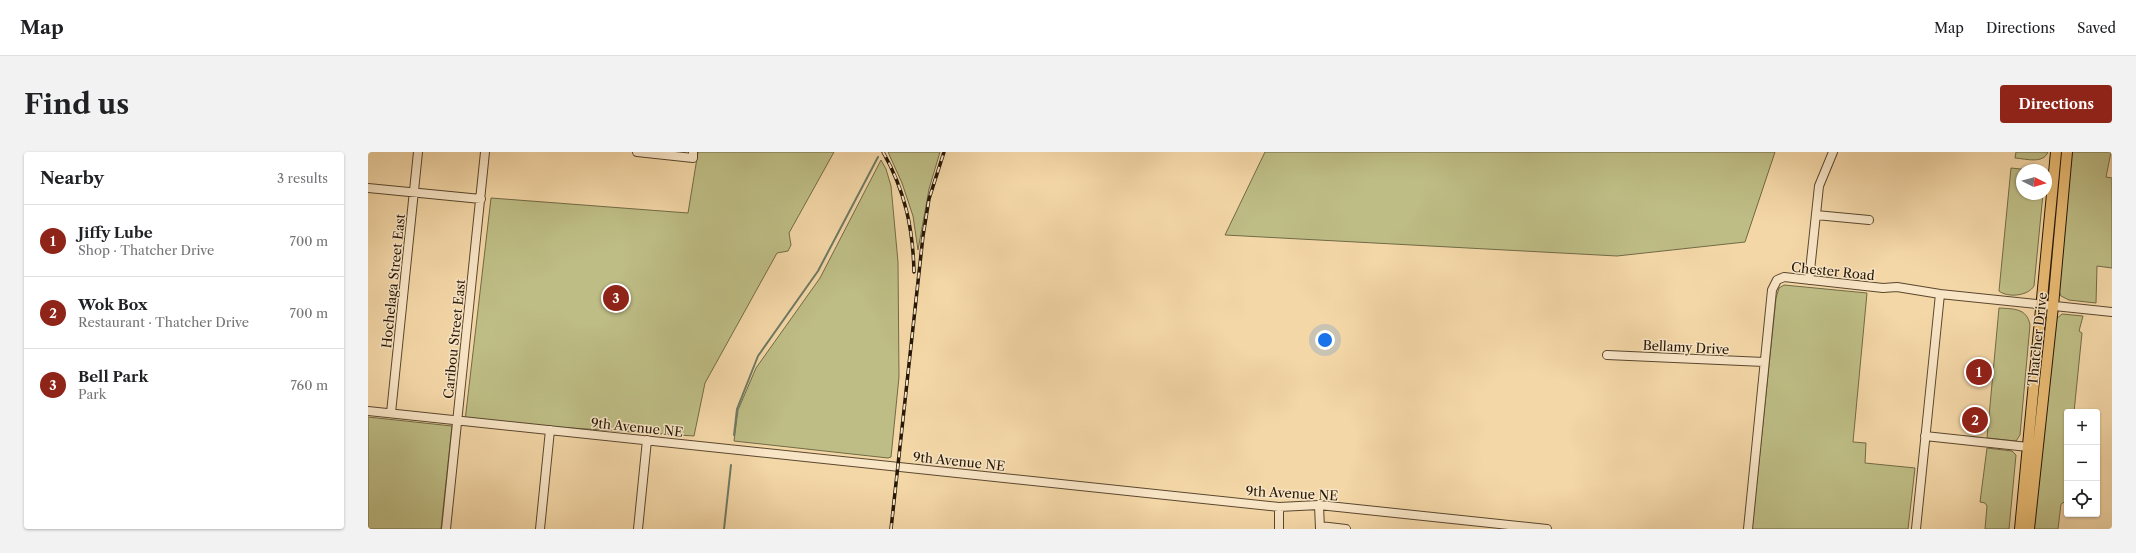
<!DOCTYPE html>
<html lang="en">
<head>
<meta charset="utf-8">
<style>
	body { margin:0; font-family:"Libre Caslon Text",serif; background:#f2f2f2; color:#202124 }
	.controls { position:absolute; right:12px; bottom:12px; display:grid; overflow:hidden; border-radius:4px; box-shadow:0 1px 3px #0004 }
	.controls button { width:36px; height:36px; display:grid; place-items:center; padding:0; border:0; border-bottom:1px solid #e0e0e0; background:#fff; color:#202124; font:20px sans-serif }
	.compass { position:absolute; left:1648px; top:12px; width:36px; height:36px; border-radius:50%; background:#fff; box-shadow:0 1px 3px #0004; rotate:96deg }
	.you { position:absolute; left:957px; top:188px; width:14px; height:14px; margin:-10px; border:3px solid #fff; border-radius:50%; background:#1a73e8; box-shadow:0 0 0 6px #1a73e833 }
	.badge { display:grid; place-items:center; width:26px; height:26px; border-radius:50%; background:#8f2418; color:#fff; font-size:13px; font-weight:700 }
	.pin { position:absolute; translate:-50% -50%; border:2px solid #fff; box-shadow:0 1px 4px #0006 }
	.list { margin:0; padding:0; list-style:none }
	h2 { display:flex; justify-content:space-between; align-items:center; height:52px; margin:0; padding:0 16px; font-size:17px }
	h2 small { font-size:13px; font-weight:400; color:#757577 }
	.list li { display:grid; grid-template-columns:26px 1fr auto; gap:12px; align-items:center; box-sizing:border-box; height:72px; padding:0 16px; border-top:1px solid #e0e0e0 }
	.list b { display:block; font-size:15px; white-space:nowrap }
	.list p { margin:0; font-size:13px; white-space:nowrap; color:#757577 }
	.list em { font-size:13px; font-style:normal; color:#757577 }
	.icon { flex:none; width:22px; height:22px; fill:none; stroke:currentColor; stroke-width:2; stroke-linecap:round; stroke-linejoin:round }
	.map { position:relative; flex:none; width:1744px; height:377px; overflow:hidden; border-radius:4px }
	header { display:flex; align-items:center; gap:24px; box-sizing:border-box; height:56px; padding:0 20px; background:#fff; border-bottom:1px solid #e0e0e0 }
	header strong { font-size:19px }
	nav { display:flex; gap:22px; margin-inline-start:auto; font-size:14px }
	.intro { display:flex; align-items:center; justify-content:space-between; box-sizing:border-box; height:96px; padding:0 24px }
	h1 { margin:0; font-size:28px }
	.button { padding:10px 18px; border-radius:4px; background:#8f2418; color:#fff; font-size:14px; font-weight:700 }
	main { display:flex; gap:24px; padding:0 24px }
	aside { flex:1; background:#fff; border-radius:4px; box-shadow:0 1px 3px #0004 }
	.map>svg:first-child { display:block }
	.green { fill:#bebd85; stroke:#726a46 }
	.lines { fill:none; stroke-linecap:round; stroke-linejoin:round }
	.stream { stroke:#6d7964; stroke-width:2 }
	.minor-casing { stroke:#5a472e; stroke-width:10 }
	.major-casing { stroke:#261706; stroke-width:12 }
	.minor { stroke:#f8e5c6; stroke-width:8 }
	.major { stroke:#eabc74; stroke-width:10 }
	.rail-casing { stroke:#261706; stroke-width:3.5 }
	.rail { stroke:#f8e5c6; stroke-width:2; stroke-dasharray:6; stroke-linecap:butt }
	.labels { text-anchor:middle; stroke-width:3; stroke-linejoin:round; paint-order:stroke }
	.street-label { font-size:13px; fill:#261706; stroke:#f8e5c6 }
</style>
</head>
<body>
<header>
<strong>Map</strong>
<nav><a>Map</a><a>Directions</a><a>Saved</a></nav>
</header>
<div class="intro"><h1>Find us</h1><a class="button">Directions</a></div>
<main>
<aside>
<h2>Nearby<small>3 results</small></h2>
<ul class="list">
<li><span class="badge">1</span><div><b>Jiffy Lube</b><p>Shop · Thatcher Drive</p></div><em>700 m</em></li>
<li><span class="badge">2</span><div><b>Wok Box</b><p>Restaurant · Thatcher Drive</p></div><em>700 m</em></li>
<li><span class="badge">3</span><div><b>Bell Park</b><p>Park</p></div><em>760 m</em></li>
</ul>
</aside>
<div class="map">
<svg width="1744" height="377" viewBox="0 0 1744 377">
	<rect width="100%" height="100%" fill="#f4d7a7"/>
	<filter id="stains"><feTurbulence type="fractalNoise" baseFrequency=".005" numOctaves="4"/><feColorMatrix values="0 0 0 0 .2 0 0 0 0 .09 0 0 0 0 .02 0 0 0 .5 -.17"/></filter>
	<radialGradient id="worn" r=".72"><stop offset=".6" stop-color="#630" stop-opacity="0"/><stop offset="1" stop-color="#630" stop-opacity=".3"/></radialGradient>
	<!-- green -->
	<path class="green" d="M 330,0 L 466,0 L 421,81 L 423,93 L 420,99 L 409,101 L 337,231 L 326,284 L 97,269 L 123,46 L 320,61 Z
		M 520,0 L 572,0 L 561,37 L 550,98 L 545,64 L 534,31 Z
		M 897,0 L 1407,0 L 1377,90 L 1249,104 L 857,83 Z
		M 1648,0 L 1680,0 C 1675,12 1659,7 1647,6 Z
		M 1704,0 L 1743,0 L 1738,25 L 1744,26 L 1744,116 L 1729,114 L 1728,151 L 1701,148 L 1693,144 L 1691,139 Z
		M 513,8 L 518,17 L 523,34 L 530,110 L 531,225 L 523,305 L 520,306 L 366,289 L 370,258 L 388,216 L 452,126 Z
		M 1643,16 L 1662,18 L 1654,18 L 1654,42 L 1675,42 L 1666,134 C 1660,144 1640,146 1631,139 Z
		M 1416,133 L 1499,141 L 1485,290 L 1498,291 L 1497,311 L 1547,316 L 1540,377 L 1384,377 L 1408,146 L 1411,136 Z
		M 1631,156 C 1646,157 1659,156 1662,173 L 1652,283 L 1648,289 L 1619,286 Z
		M 1694,162 L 1715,164 L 1711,179 L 1714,181 L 1706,260 L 1699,260 L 1698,349 L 1693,352 L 1690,377 L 1666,377 L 1688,167 Z
		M 0,265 L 84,274 L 73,377 L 0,377 Z
		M 1619,296 L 1644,299 L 1648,303 L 1641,377 L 1617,377 L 1619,354 L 1617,351 L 1612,350 Z"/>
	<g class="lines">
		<!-- stream -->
		<path class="stream" d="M 366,283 L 369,257 L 390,204 L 450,119 L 510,5
			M 356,377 L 363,313"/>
		<defs>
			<path id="minor" d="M 269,0 L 325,6 L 325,0
				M 0,36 L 113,47
				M 1448,63 L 1501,68
				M 1441,128 L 1451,34 L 1465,0
				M 1239,203 L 1396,210
				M 0,259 L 911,355 L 951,353 L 1179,377
				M 23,261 L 50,0
				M 1557,284 L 1660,295
				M 951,353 L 952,377
				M 952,374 L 978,377
				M 78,377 L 117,0
				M 172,377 L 182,278
				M 270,377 L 279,288
				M 911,377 L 911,355
				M 1380,377 L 1404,138 L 1409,128 L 1416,125 L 1515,136 L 1529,135 L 1572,142 L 1744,160
				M 1548,377 L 1572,142"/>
			<path id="major" d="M 1652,377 L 1688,0
				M 1661,377 L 1685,154 L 1699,0"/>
		</defs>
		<!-- minor casing -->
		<use href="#minor" class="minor-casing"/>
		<!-- major casing -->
		<use href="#major" class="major-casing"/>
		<!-- minor -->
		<use href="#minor" class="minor"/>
		<!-- major -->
		<use href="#major" class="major"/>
		<defs>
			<path id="rail" d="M 515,0 C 537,39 545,76 546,120
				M 523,377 L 555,84 L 561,47 L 576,0"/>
		</defs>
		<!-- rail casing -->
		<use href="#rail" class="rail-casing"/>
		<!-- rail -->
		<use href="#rail" class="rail"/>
	</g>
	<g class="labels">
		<!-- street labels -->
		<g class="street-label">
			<text transform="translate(1465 119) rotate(6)" y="5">Chester Road</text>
			<text transform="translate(25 129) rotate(-84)" y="5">Hochelaga Street East</text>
			<text transform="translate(86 187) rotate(-84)" y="5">Caribou Street East</text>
			<text transform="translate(1669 187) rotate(-84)" y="5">Thatcher Drive</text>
			<text transform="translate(1318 195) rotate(3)" y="5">Bellamy Drive</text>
			<text transform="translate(269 275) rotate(6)" y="5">9th Avenue NE</text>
			<text transform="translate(591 309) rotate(6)" y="5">9th Avenue NE</text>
			<text transform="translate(924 341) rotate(3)" y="5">9th Avenue NE</text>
		</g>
	</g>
	<rect width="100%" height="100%" filter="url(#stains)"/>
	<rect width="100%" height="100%" fill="url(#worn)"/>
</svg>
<div class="controls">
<button>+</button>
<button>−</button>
<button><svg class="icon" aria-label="locate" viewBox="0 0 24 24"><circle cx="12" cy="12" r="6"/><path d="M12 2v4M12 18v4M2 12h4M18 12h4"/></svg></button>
</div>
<svg class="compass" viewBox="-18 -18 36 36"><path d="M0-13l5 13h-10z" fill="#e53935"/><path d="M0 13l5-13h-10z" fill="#757577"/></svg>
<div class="you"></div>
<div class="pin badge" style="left:1611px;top:220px">1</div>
<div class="pin badge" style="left:1607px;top:268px">2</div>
<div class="pin badge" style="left:248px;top:146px">3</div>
</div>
</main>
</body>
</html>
